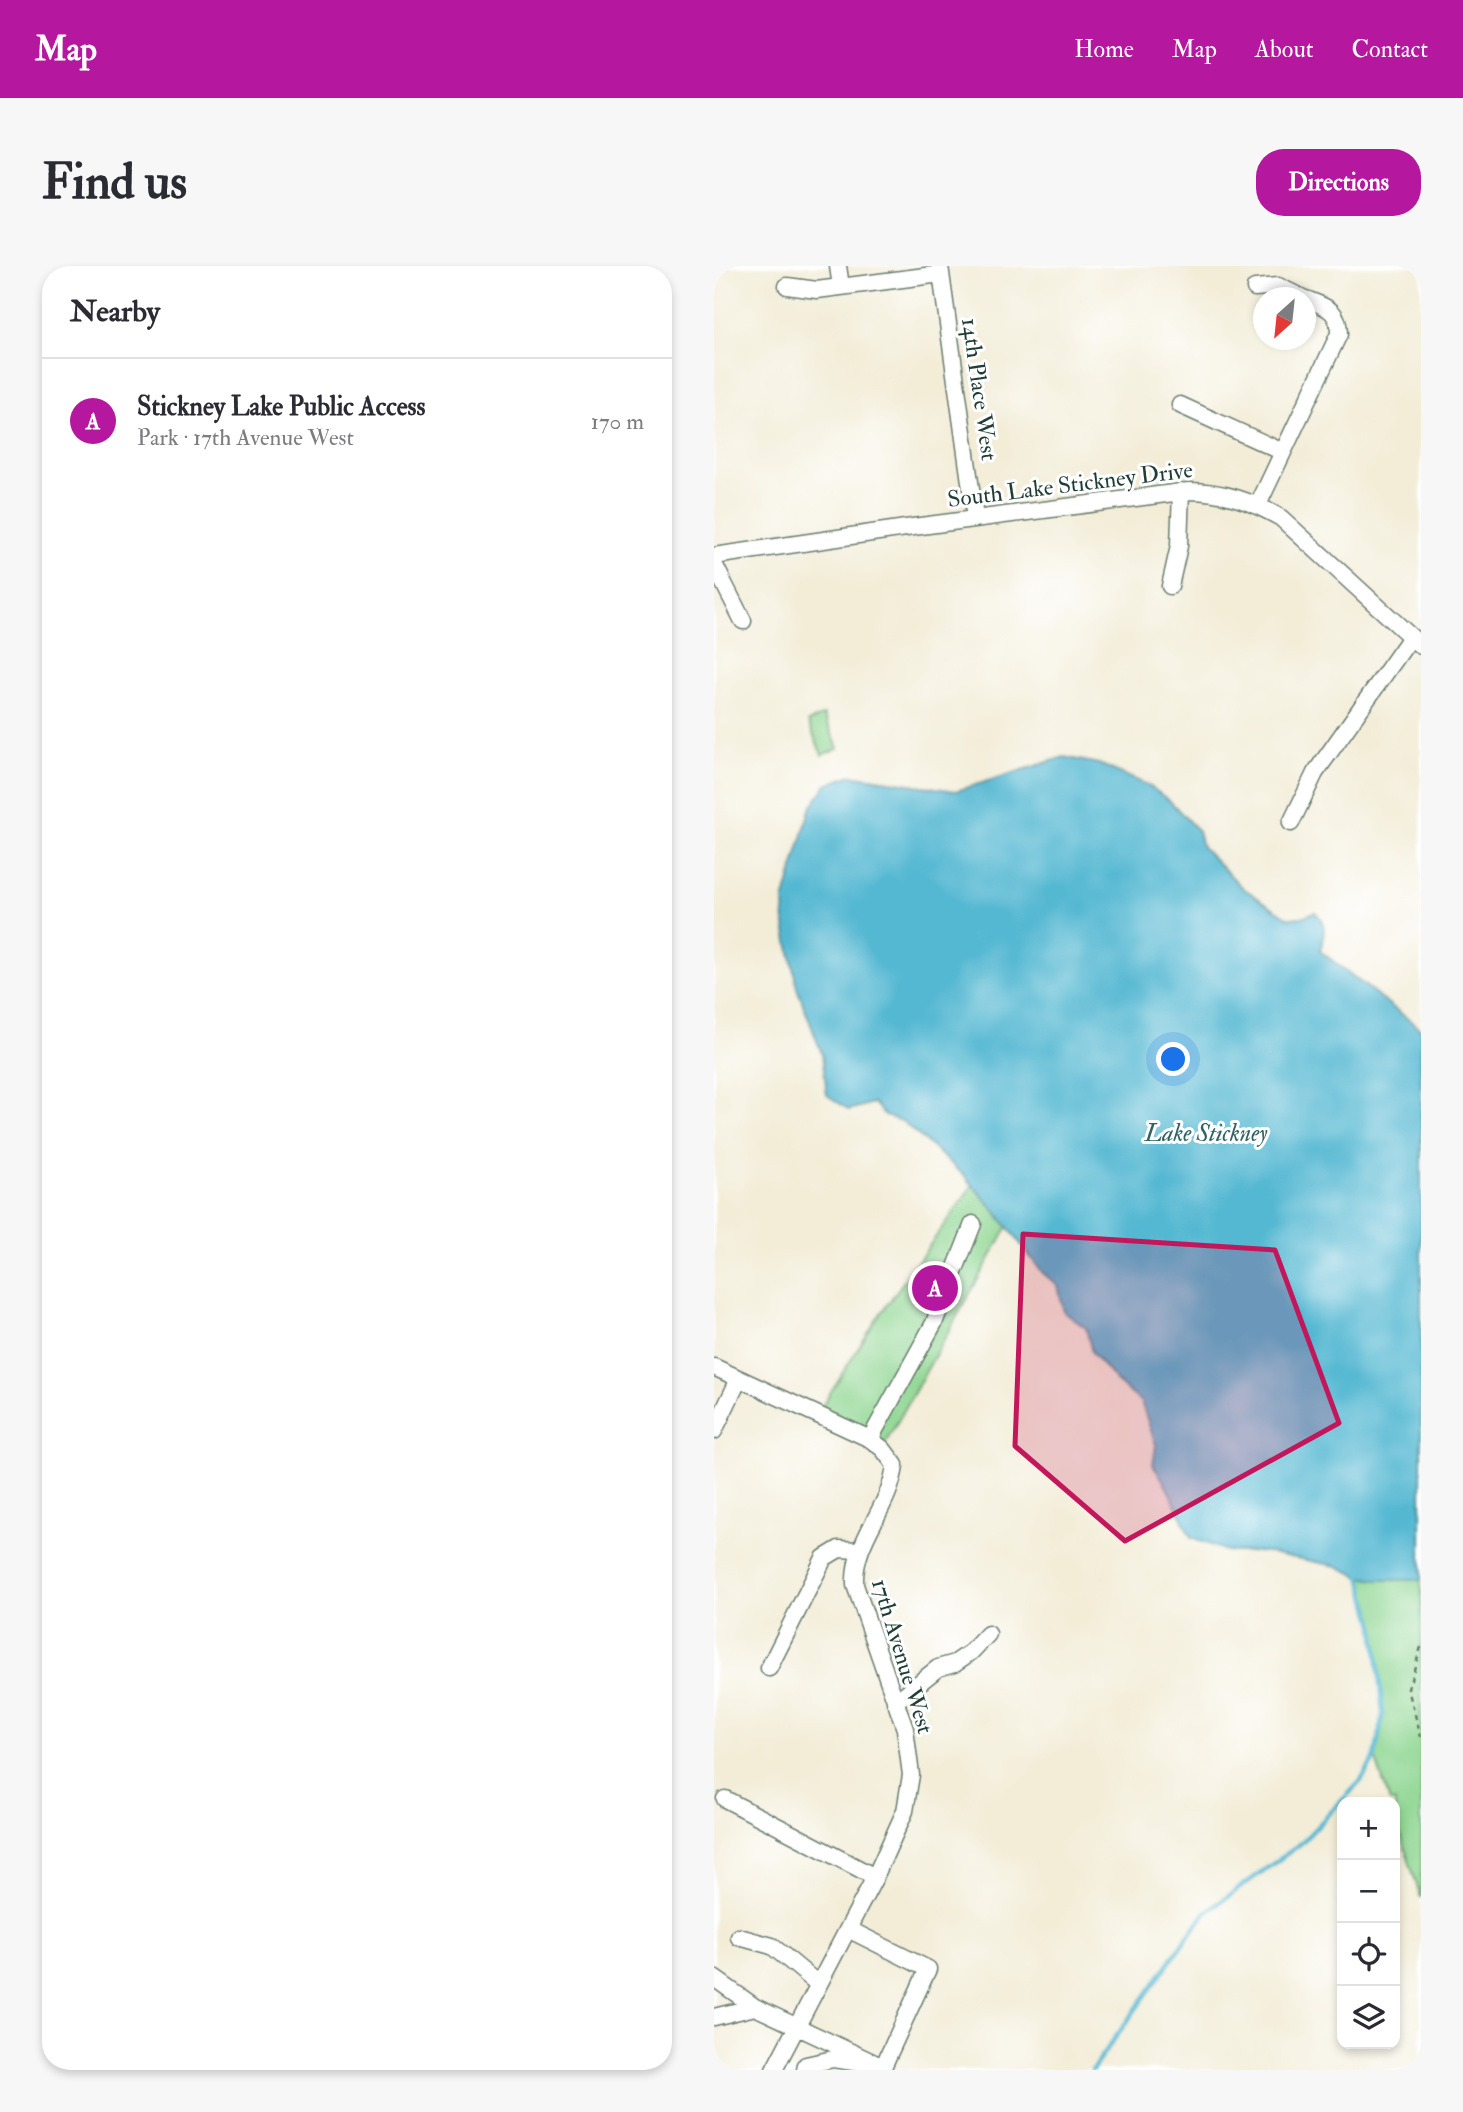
<!DOCTYPE html>
<html lang="en">
<head>
<meta charset="utf-8">
<style>
	body { margin:0; font-family:"IM FELL Double Pica",serif; background:#f7f7f7; color:#2b2b33 }
	.controls { position:absolute; right:21px; bottom:21px; display:grid; overflow:hidden; border-radius:14px; box-shadow:0 4px 10px #0003 }
	.controls button { width:63px; height:63px; display:grid; place-items:center; padding:0; border:0; border-bottom:2px solid #e1e1e2; background:#fff; color:#2b2b33; font:35px sans-serif }
	.compass { position:absolute; left:539px; top:21px; width:63px; height:63px; border-radius:50%; background:#fff; box-shadow:0 4px 10px #0003; rotate:207deg }
	.you { position:absolute; left:460px; top:794px; width:24px; height:24px; margin:-18px; border:5px solid #fff; border-radius:50%; background:#1a73e8; box-shadow:0 0 0 10px #1a73e833 }
	.badge { display:grid; place-items:center; width:46px; height:46px; border-radius:50%; background:#b5179e; color:#fff; font-size:23px; font-weight:700 }
	.pin { position:absolute; translate:-50% -50%; border:4px solid #fff; box-shadow:0 2px 7px #0006 }
	.list { margin:0; padding:0; list-style:none }
	h2 { display:flex; justify-content:space-between; align-items:center; height:91px; margin:0; padding:0 28px; font-size:30px }
	h2 small { font-size:23px; font-weight:400; color:#7c7c81 }
	.list li { display:grid; grid-template-columns:46px 1fr auto; gap:21px; align-items:center; box-sizing:border-box; height:126px; padding:0 28px; border-top:2px solid #e1e1e2 }
	.list b { display:block; font-size:26px; white-space:nowrap }
	.list p { margin:0; font-size:23px; white-space:nowrap; color:#7c7c81 }
	.list em { font-size:23px; font-style:normal; color:#7c7c81 }
	.icon { flex:none; width:38px; height:38px; fill:none; stroke:currentColor; stroke-width:2; stroke-linecap:round; stroke-linejoin:round }
	.map { position:relative; flex:none; width:707px; height:1804px; overflow:hidden; border-radius:28px }
	header { display:flex; align-items:center; gap:42px; box-sizing:border-box; height:98px; padding:0 35px; background:#b5179e; color:#fff }
	header strong { font-size:33px }
	nav { display:flex; gap:38px; margin-inline-start:auto; font-size:24px }
	.intro { display:flex; align-items:center; justify-content:space-between; box-sizing:border-box; height:168px; padding:0 42px }
	h1 { margin:0; font-size:49px }
	.button { padding:18px 32px; border-radius:28px; background:#b5179e; color:#fff; font-size:24px; font-weight:700 }
	main { display:flex; gap:42px; padding:0 42px }
	aside { flex:1; background:#fff; border-radius:28px; box-shadow:0 4px 10px #0003 }
	.map>svg:first-child { display:block }
	.green { fill:#8dd590; stroke:#568962; stroke-width:2 }
	.water { fill:#54b8d2; stroke:#3a7a83; stroke-width:2 }
	.lines { fill:none; stroke-linecap:round; stroke-linejoin:round }
	.stream { stroke:#54b8d2; stroke-width:4.5 }
	.minor-casing { stroke:#697b6d; stroke-width:19 }
	.path { stroke:#697b6d; stroke-width:2.5; stroke-dasharray:5 5; stroke-linecap:butt }
	.minor { stroke:#fff; stroke-width:16 }
	.marked { fill:#c2185b; fill-opacity:0.2; stroke:#c2185b; stroke-width:5; stroke-linejoin:round }
	.labels { text-anchor:middle; stroke-width:6; stroke-linejoin:round; paint-order:stroke }
	.street-label { font-size:23px; fill:#1f3d34; stroke:#fff }
	.water-label { font-size:24px; font-style:italic; fill:#2f6263; stroke:#fff }
</style>
</head>
<body>
<header>
<strong>Map</strong>
<nav><a>Home</a><a>Map</a><a>About</a><a>Contact</a></nav>
</header>
<div class="intro"><h1>Find us</h1><a class="button">Directions</a></div>
<main>
<aside>
<h2>Nearby<small></small></h2>
<ul class="list">
<li><span class="badge">A</span><div><b>Stickney Lake Public Access</b><p>Park · 17th Avenue West</p></div><em>170 m</em></li>
</ul>
</aside>
<div class="map">
<svg width="707" height="1804" viewBox="0 0 707 1804">
	<rect width="100%" height="100%" fill="#fff"/>
	<filter id="ink" filterUnits="userSpaceOnUse"><feTurbulence type="fractalNoise" baseFrequency=".0143" numOctaves="2"/><feDisplacementMap in="SourceGraphic" scale="14" xChannelSelector="R" yChannelSelector="G"/><feConvolveMatrix kernelMatrix="1 2 1 2 8 2 1 2 1" color-interpolation-filters="sRGB"/></filter>
	<filter id="wash" filterUnits="userSpaceOnUse"><feTurbulence type="fractalNoise" baseFrequency=".00686" numOctaves="4" result="noise"/><feDisplacementMap in="SourceGraphic" scale="28" xChannelSelector="R" yChannelSelector="G"/><feGaussianBlur stdDeviation="1.57" result="paint"/><feColorMatrix in="noise" values="0 0 0 0 0 0 0 0 0 0 0 0 0 0 0 0 0 1.4 0 .05"/><feComposite in="paint" operator="in"/></filter>
	<g filter="url(#wash)">
		<rect width="100%" height="100%" fill="#f3edd8"/>
		<!-- green -->
		<path class="green" d="M 110,449 L 124,482 L 108,489 L 94,456 Z
			M 259,919 L 294,960 L 171,1178 L 106,1143 L 164,1051 Z
			M 647,1311 L 663,1314 L 707,1314 L 707,1632 L 681,1552 L 681,1536 L 676,1536 L 661,1491 L 669,1447 L 660,1359 Z"/>
		<!-- water -->
		<path class="water" d="M 350,491 L 385,498 L 434,519 L 456,535 L 484,565 L 488,581 L 529,622 L 575,652 L 588,651 L 601,646 C 614,657 610,670 606,685 L 707,763 L 707,1314 L 662,1314 L 647,1311 L 623,1300 L 550,1286 L 515,1286 L 477,1272 C 465,1248 455,1220 439,1199 L 442,1179 L 427,1136 L 402,1115 L 378,1087 L 372,1062 L 350,1046 L 344,1020 L 328,1006 L 283,947 L 250,909 L 188,855 L 171,850 L 160,837 L 135,844 L 113,829 L 108,788 L 83,722 L 71,660 L 70,635 L 96,543 L 112,519 L 137,509 L 242,525 Z"/>
		<g class="lines">
			<!-- stream -->
			<path class="stream" d="M 378,1804 L 491,1647 L 585,1579 L 647,1515 L 661,1491 L 669,1447 L 660,1359 L 647,1311"/>
		</g>
	</g>
	<g filter="url(#ink)">
		<g class="lines">
			<defs>
				<path id="minor" d="M 124,0 L 127,21
					M 226,0 L 261,252
					M 73,20 L 103,24 L 227,8
					M 541,22 L 564,20 L 589,32
					M 466,139 L 569,186
					M 544,239 L 625,68 C 625,43 612,41 592,33
					M 0,290 L 199,261 L 475,225 C 509,225 537,235 567,252 L 707,380
					M 0,298 L 29,355
					M 456,320 L 465,280 L 467,225
					M 577,557 L 601,507 L 697,371
					M 0,1101 L 156,1173 L 169,1183 L 181,1199 C 176,1244 139,1273 141,1319 L 191,1463 L 197,1509 L 191,1545 L 161,1611 L 60,1804
					M 0,1165 L 25,1113
					M 156,1173 L 220,1057 L 259,958
					M 55,1402 L 110,1292 L 125,1283 L 145,1284
					M 181,1436 L 224,1402 L 241,1397 L 257,1386 L 274,1368
					M 11,1533 L 161,1611
					M 25,1671 L 58,1680 L 104,1718
					M 0,1712 L 41,1741 L 169,1801 L 214,1703 L 134,1663
					M 0,1751 L 41,1741
					M 91,1804 L 92,1799 L 119,1793 L 153,1798"/>
			</defs>
			<!-- minor casing -->
			<use href="#minor" class="minor-casing"/>
			<!-- path -->
			<path class="path" d="M 707,1381 L 694,1423 L 707,1471"/>
			<!-- minor -->
			<use href="#minor" class="minor"/>
		</g>
	</g>
	<!-- marked area -->
	<path class="marked" d="M 309,968 L 561,984 L 625,1157 L 411,1275 L 301,1180 Z"/>
	<g class="labels">
		<!-- street labels -->
		<g class="street-label">
			<text transform="translate(266 123) rotate(82)" y="8">14th Place West</text>
			<text transform="translate(356 218) rotate(-7)" y="8">South Lake Stickney Drive</text>
			<text transform="translate(189 1390) rotate(73)" y="8">17th Avenue West</text>
		</g>
		<!-- water labels -->
		<g class="water-label">
			<text x="492" y="875">Lake Stickney</text>
		</g>
	</g>
</svg>
<div class="controls">
<button>+</button>
<button>−</button>
<button><svg class="icon" aria-label="locate" viewBox="0 0 24 24"><circle cx="12" cy="12" r="6"/><path d="M12 2v4M12 18v4M2 12h4M18 12h4"/></svg></button>
<button><svg class="icon" aria-label="layers" viewBox="0 0 24 24"><path d="M12 4l9 5-9 5-9-5zM3 14l9 5 9-5"/></svg></button>
</div>
<svg class="compass" viewBox="-18 -18 36 36"><path d="M0-13l5 13h-10z" fill="#e53935"/><path d="M0 13l5-13h-10z" fill="#7c7c81"/></svg>
<div class="you"></div>
<div class="pin badge" style="left:221px;top:1022px">A</div>
</div>
</main>
</body>
</html>
